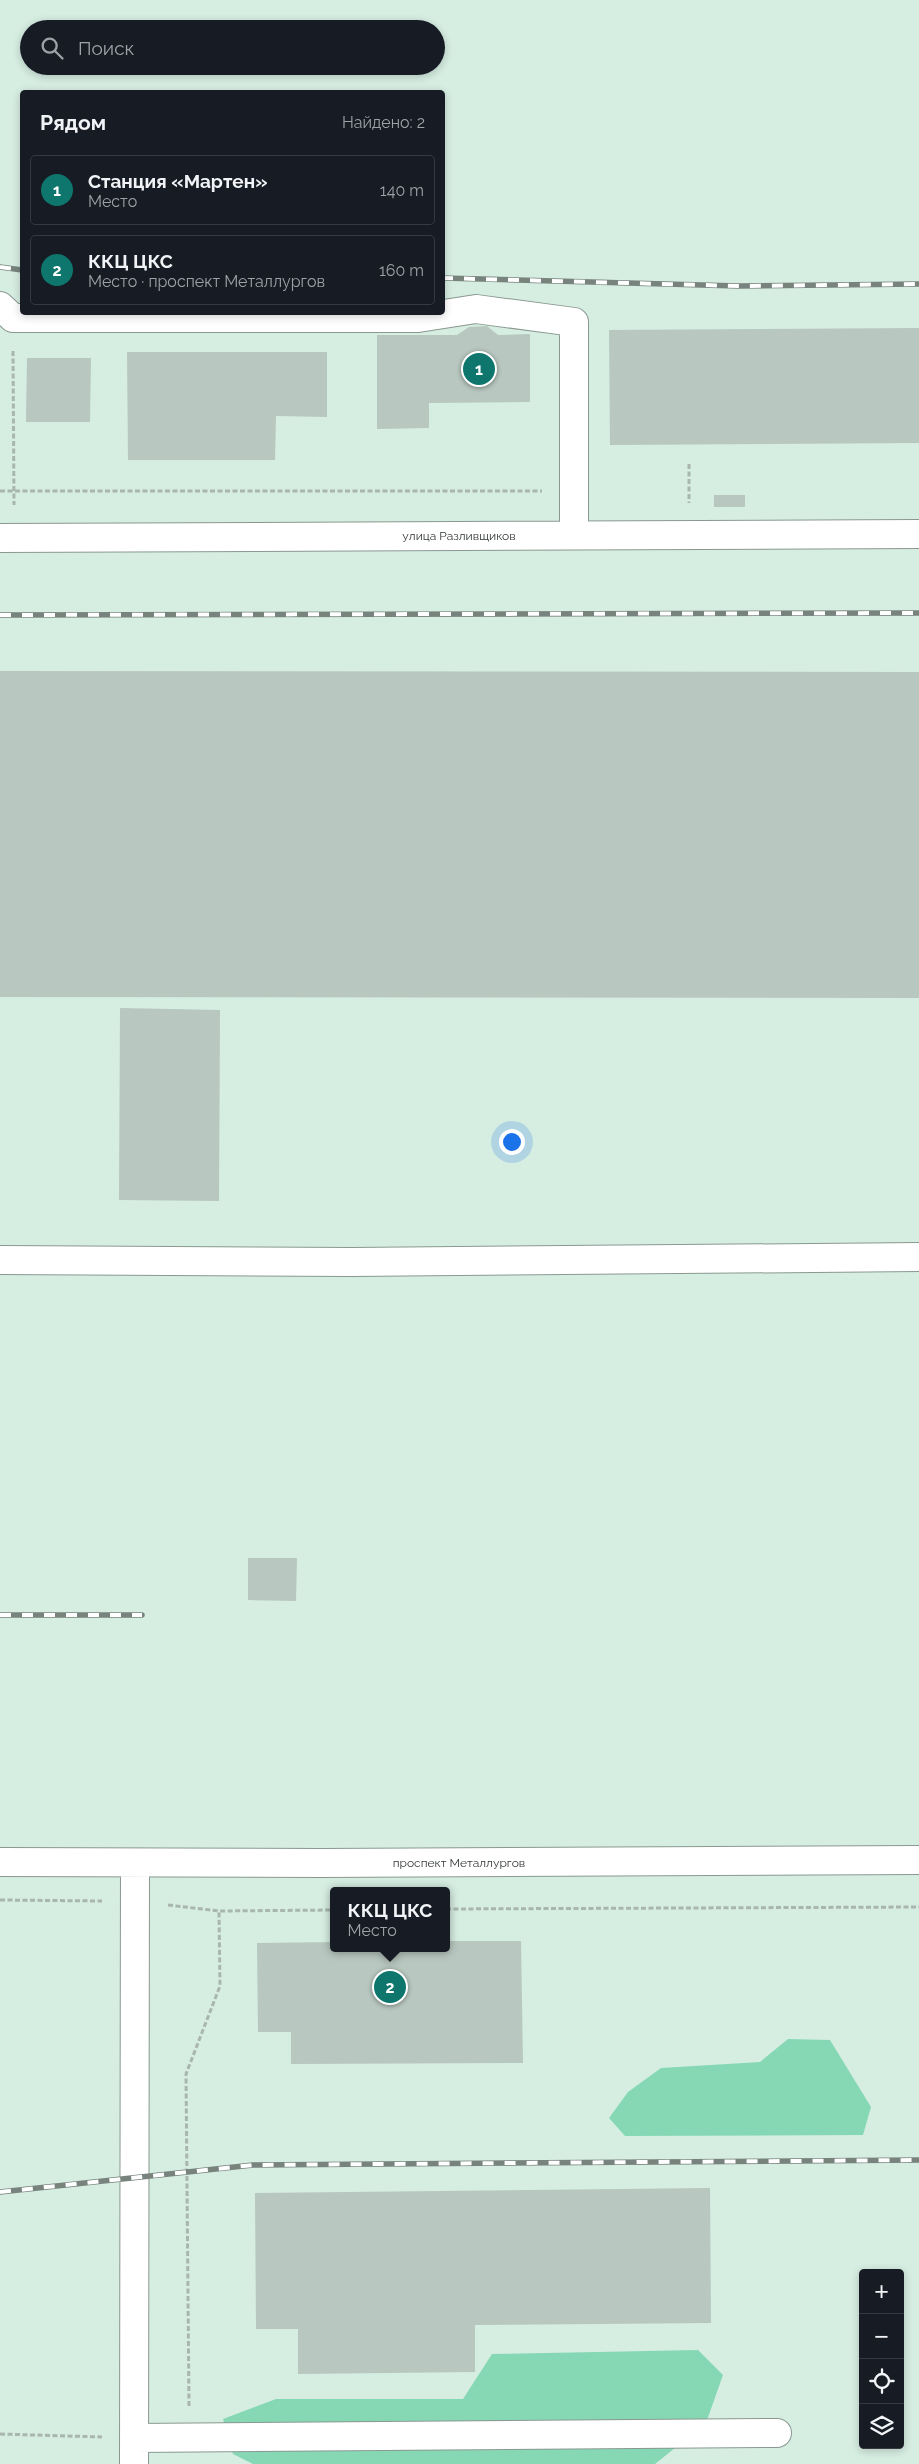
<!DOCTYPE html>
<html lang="ru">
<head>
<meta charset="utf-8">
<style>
	body { margin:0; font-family:Raleway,sans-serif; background:#242831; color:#f1f3f6 }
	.controls { position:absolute; right:15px; bottom:15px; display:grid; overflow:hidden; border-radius:5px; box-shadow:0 2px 8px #0003 }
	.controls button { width:45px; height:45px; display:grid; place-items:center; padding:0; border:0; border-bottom:1px solid #363941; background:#171b24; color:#f1f3f6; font:25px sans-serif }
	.you { position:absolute; left:511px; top:1141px; width:18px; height:18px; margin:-12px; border:4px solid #fff; border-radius:50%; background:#1a73e8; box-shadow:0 0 0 8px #1a73e833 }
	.badge { display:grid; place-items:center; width:32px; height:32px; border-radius:50%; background:#0f766e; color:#fff; font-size:16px; font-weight:700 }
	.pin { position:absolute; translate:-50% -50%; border:2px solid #fff; box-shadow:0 1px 5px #0006 }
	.popup { position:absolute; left:330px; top:1887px; width:120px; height:65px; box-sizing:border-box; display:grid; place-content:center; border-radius:5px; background:#171b24; filter:drop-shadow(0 1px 4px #0005); font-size:16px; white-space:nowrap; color:#9ea1a6 }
	.popup b { font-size:19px; color:#f1f3f6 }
	.popup::after { content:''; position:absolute; left:50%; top:100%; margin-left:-10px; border:10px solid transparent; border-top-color:#171b24 }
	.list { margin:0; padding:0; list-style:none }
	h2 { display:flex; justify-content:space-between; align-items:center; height:65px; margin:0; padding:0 20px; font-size:21px }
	h2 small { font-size:16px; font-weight:400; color:#9ea1a6 }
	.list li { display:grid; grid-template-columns:32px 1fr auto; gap:15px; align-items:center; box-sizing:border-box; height:70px; margin:0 10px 10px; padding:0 10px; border:1px solid #363941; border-radius:5px }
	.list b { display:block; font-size:19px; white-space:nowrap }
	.list p { margin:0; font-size:16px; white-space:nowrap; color:#9ea1a6 }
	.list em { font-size:16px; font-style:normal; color:#9ea1a6 }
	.icon { flex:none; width:28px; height:28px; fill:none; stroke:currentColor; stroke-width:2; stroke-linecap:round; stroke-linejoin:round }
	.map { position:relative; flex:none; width:919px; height:2464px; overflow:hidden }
	.search { position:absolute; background:#171b24; box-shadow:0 2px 8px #0003; left:20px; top:20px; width:425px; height:55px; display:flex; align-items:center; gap:12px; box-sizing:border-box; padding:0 18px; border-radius:28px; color:#9ea1a6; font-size:19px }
	.panel { position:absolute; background:#171b24; box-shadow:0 2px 8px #0003; left:20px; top:90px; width:425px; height:225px; border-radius:5px }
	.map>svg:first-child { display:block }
	.built { fill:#d6ede2; fill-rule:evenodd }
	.green { fill:#86d8b5 }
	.building { fill:#b8c7c0 }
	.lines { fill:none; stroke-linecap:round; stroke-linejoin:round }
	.minor-casing { stroke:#8a9891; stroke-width:30 }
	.path { stroke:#a9b6b0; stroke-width:3; stroke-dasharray:5 2.5; stroke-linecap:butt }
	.minor { stroke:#fff; stroke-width:28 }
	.rail-casing { stroke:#78837e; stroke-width:5.5 }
	.rail { stroke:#fff; stroke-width:4; stroke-dasharray:11; stroke-linecap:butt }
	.labels { text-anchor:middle; stroke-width:4; stroke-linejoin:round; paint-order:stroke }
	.street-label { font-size:12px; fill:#323936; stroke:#fff }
</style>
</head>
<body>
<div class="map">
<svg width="919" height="2464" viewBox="0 0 919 2464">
	<rect width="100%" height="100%" fill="#eafaf2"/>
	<!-- built -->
	<path class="built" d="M 0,0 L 919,0 L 919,2464 L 0,2464 ZM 29,29 L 436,29 L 436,66 L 29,66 ZM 22,92 L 442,92 L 442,312 L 22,312 ZM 334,1891 L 446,1891 L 446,1948 L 334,1948 ZM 863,2273 L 900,2273 L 900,2445 L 863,2445 Z"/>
	<!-- green -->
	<path class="green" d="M 788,2039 L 830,2040 L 871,2107 L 863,2135 L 625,2136 L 609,2118 L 628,2092 L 661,2068 L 760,2062 Z
		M 698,2350 L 723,2375 L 706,2423 L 655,2464 L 253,2464 L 233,2454 L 223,2419 L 276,2399 L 463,2399 L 492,2354 Z"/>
	<!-- building -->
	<path class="building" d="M 487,326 L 498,335 L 530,334 L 530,402 L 429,403 L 429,428 L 377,429 L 377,335 L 457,335 L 469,327 Z
		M 919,328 L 919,443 L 610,445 L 609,330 Z
		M 127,352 L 327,352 L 327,417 L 276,416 L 275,460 L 128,460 Z
		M 27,358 L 91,358 L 90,422 L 26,422 Z
		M 714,495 L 745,495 L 745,507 L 714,507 Z
		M 0,671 L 919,672 L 919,998 L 0,997 Z
		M 120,1008 L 220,1010 L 219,1201 L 119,1200 Z
		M 248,1558 L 297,1558 L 296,1601 L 248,1600 Z
		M 446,1941 L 521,1941 L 523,2063 L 291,2064 L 291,2032 L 258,2032 L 257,1943 L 334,1942 L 334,1948 L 446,1948 Z
		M 710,2188 L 711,2323 L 475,2325 L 475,2372 L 298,2374 L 298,2329 L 256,2329 L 255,2193 Z"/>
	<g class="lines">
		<defs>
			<path id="minor" d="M 0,306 L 13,318 L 418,318 L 476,309 L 574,322 L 574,535
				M 0,538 L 919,534
				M 0,1260 L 352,1262 L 919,1257
				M 0,1862 L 322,1863 L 919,1860
				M 134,2438 L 777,2433
				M 134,2464 L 135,1863"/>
		</defs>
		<!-- minor casing -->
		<use href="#minor" class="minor-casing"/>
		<!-- path -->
		<path class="path" d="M 13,351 L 14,505
			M 689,464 L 689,503
			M 0,491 L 542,491
			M 0,1900 L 102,1901
			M 168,1905 L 219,1911 L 334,1910
			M 446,1909 L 919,1907
			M 189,2406 L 186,2074 L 220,1986 L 219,1911
			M 0,2434 L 102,2437"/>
		<!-- minor -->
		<use href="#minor" class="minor"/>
		<defs>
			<path id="rail" d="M 0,267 L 22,270
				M 442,278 L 739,286 L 919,284
				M 0,615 L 919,613
				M 0,1615 L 142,1615
				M 0,2192 L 253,2165 L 919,2160"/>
		</defs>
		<!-- rail casing -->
		<use href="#rail" class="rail-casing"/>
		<!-- rail -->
		<use href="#rail" class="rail"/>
	</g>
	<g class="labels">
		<!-- street labels -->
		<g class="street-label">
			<text x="459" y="540">улица Разливщиков</text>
			<text x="459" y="1867">проспект Металлургов</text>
		</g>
	</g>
</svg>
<div class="controls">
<button>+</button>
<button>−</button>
<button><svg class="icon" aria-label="locate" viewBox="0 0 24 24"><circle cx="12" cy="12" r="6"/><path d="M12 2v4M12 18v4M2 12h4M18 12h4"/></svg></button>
<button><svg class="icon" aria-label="layers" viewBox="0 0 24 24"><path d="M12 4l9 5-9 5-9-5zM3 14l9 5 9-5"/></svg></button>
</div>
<div class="you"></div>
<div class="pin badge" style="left:479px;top:369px">1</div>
<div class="pin badge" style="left:390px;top:1987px">2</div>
<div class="popup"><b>ККЦ ЦКС</b>Место</div>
<div class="search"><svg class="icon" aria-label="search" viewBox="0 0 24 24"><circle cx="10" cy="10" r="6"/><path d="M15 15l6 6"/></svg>Поиск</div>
<section class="panel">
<h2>Рядом<small>Найдено: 2</small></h2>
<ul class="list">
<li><span class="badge">1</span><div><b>Станция «Мартен»</b><p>Место</p></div><em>140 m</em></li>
<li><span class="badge">2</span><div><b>ККЦ ЦКС</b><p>Место · проспект Металлургов</p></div><em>160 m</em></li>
</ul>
</section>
</div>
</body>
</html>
